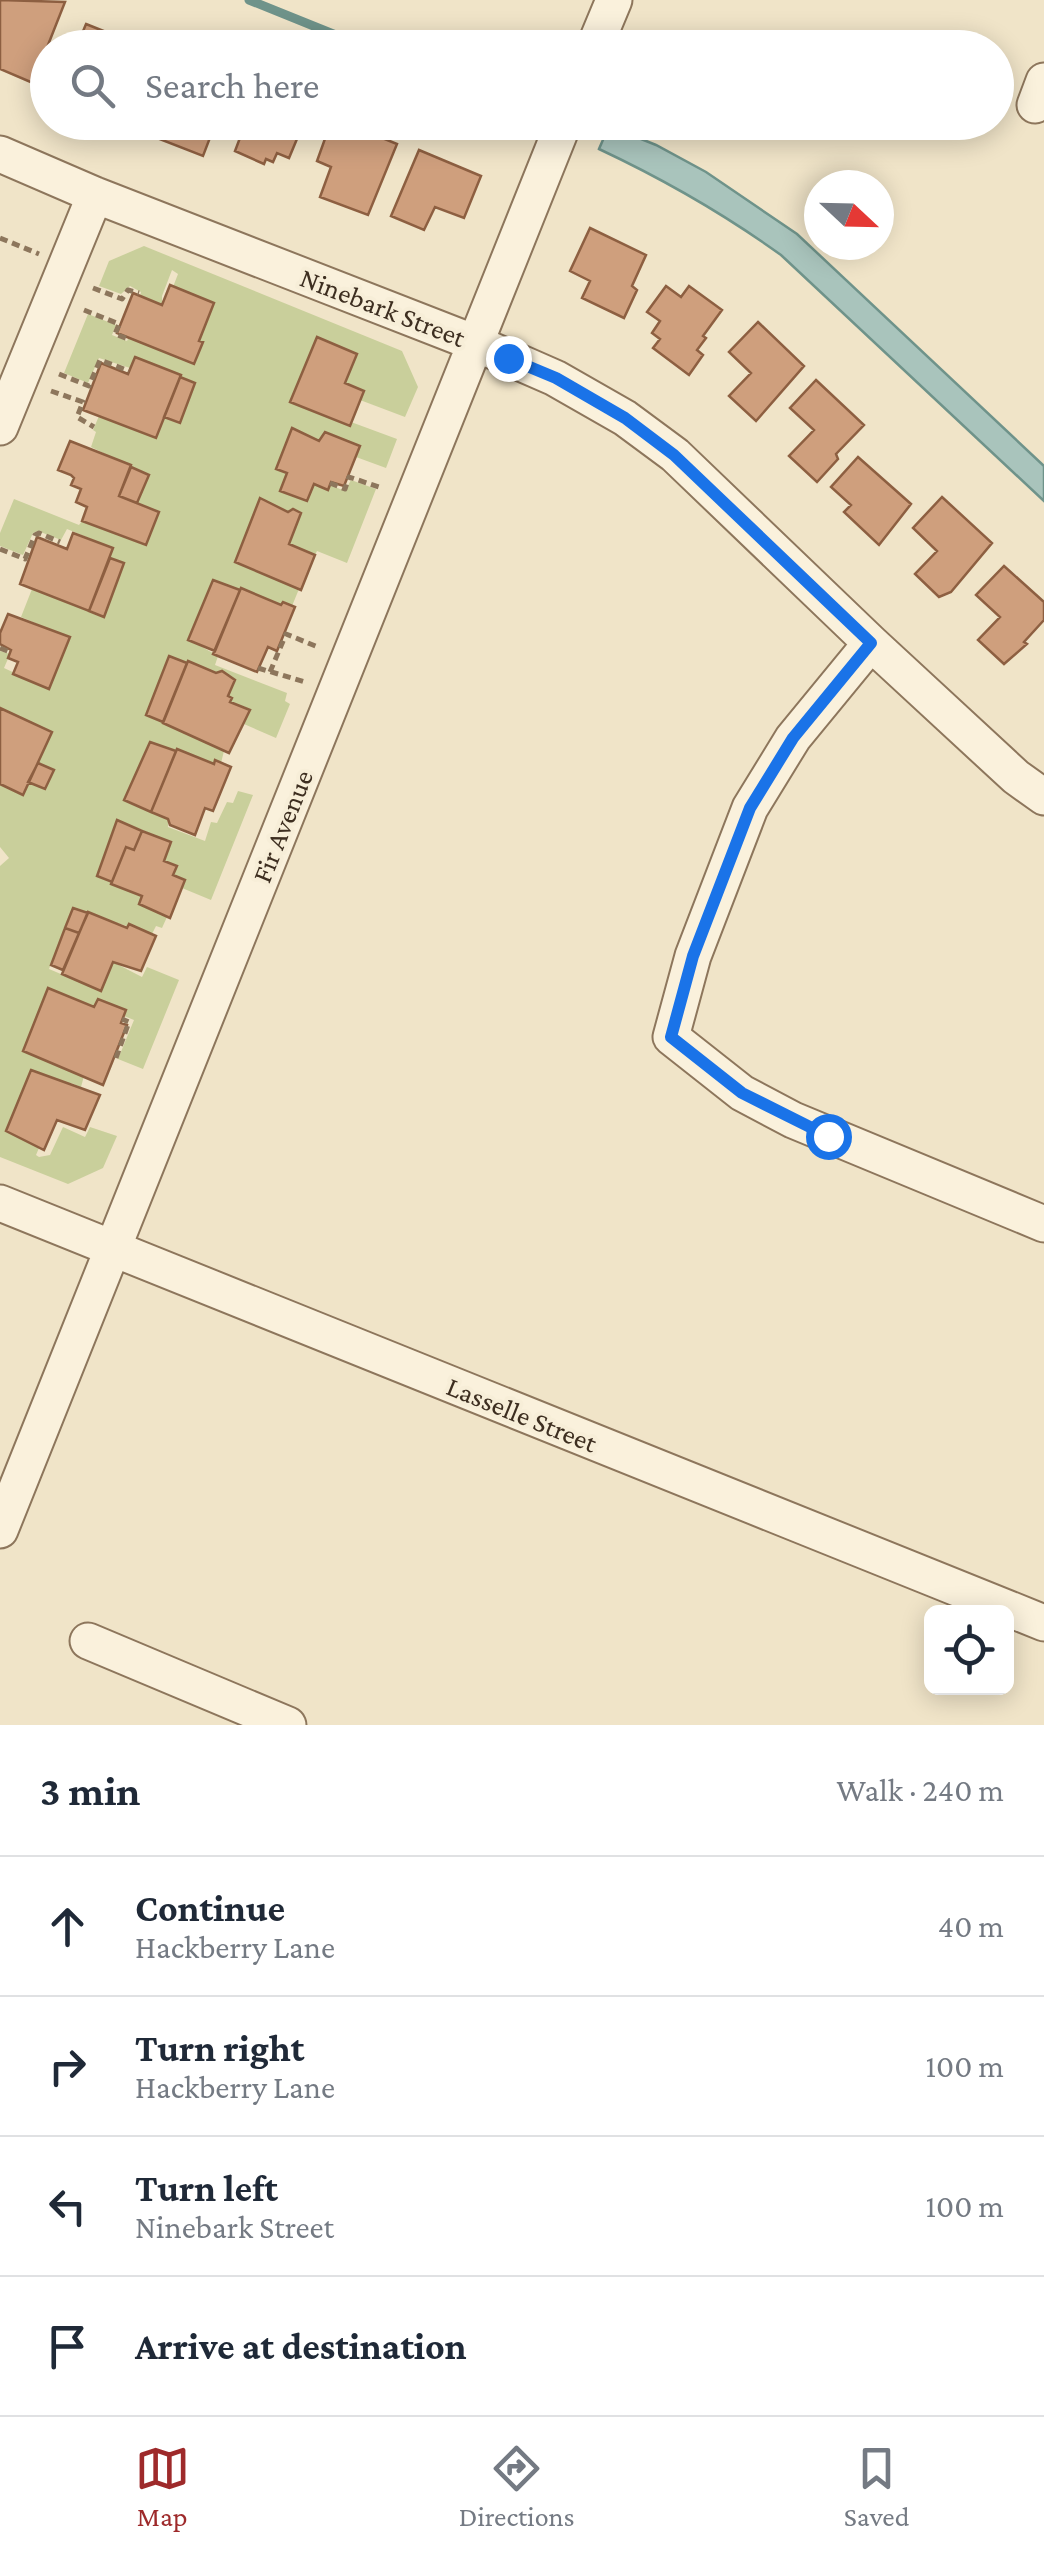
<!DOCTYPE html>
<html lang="en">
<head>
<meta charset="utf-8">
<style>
	body { margin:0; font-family:"Crimson Pro",serif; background:#f2f2f3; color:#1f2937 }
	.controls { position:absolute; right:30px; bottom:30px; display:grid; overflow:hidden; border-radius:15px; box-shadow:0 5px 25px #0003 }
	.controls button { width:90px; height:90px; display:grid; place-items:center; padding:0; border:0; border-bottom:2px solid #e0e1e3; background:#fff; color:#1f2937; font:50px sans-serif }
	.compass { position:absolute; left:804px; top:170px; width:90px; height:90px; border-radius:50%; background:#fff; box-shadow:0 5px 25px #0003; rotate:112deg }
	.stop { position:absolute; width:30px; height:30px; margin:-22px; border:8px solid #1a73e8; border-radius:50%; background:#fff }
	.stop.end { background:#1a73e8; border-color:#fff; box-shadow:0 2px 10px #0008 }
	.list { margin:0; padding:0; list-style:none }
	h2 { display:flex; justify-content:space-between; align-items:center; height:130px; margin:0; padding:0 40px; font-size:42px }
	h2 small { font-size:32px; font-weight:400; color:#747a83 }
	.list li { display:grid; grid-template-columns:65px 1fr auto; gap:30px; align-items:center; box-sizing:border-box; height:140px; padding:0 40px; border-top:2px solid #e0e1e3 }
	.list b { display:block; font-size:38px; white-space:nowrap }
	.list p { margin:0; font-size:32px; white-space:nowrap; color:#747a83 }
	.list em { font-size:32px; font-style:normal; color:#747a83 }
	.icon { flex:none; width:55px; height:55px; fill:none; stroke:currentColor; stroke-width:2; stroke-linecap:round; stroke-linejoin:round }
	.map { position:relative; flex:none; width:1044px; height:1725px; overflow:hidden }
	.search { position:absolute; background:#fff; box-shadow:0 5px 25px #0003; left:30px; right:30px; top:30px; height:110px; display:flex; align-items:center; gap:25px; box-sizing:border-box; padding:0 35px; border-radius:55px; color:#747a83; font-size:38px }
	.sheet { height:690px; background:#fff }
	nav { display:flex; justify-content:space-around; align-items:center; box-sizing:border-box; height:140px; border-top:2px solid #e0e1e3; background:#fff; font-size:28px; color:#747a83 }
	nav a { display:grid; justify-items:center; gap:5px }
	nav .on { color:#9e2a2b }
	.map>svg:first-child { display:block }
	.green { fill:#c9cf9b }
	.water { fill:#a9c4bc; stroke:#6f938a; stroke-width:2.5 }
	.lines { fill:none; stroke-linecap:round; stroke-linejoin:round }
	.stream { stroke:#6f938a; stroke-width:9 }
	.building { fill:#cf9f7d; stroke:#8d5f41; stroke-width:2.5 }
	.minor-casing { stroke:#8d765c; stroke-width:39 }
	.path { stroke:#8d765c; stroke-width:5; stroke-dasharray:8 5; stroke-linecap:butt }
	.minor { stroke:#faf1dc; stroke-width:35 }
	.route { stroke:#1a73e8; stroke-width:12 }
	.labels { text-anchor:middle; stroke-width:8; stroke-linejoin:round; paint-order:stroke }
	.street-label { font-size:28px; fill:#3d2e20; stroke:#f7eed8 }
</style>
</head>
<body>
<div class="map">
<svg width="1044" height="1725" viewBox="0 0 1044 1725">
	<rect width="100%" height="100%" fill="#f0e4c8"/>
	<!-- green -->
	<path class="green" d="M 144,246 L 402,351 L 418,387 L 405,417 L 360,400 L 345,383 L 357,354 L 316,338 L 291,403 L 349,426 L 351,422 L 397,439 L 386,468 L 356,457 L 360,446 L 319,441 L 291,429 L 276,468 L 287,473 L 280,491 L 307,501 L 314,484 L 327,489 L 330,485 L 345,491 L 351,480 L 376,489 L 347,563 L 317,551 L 315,555 L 289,544 L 301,513 L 293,509 L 288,512 L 260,498 L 235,562 L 299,589 L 292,606 L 283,602 L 281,605 L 213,580 L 188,639 L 218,656 L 215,665 L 287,693 L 285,701 L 290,704 L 276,738 L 244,724 L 249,710 L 230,702 L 228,696 L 234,681 L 222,671 L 216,673 L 169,656 L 163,723 L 224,751 L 221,763 L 216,760 L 214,764 L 150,742 L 124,800 L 168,819 L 168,827 L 205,841 L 211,822 L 217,823 L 227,802 L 233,803 L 238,791 L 253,795 L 211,900 L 182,888 L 185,880 L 173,875 L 177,866 L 164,861 L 171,842 L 118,820 L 97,876 L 142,896 L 140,904 L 167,917 L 162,928 L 156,926 L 152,934 L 73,909 L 49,969 L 101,991 L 113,962 L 142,977 L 147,967 L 179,980 L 143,1069 L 118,1059 L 134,1020 L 124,1016 L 126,1010 L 99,999 L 94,1007 L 47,989 L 23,1051 L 84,1076 L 81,1087 L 71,1083 L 70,1086 L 31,1071 L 6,1130 L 39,1148 L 36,1155 L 39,1157 L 50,1155 L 63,1127 L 85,1137 L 90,1127 L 117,1136 L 103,1168 L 68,1184 L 0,1157 L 0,866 L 9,858 L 0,847 L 0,784 L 22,794 L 28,782 L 45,789 L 54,770 L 38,763 L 51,732 L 0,708 L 0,651 L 10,654 L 4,668 L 49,689 L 70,638 L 21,617 L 32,589 L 103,616 L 123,563 L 110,558 L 113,548 L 67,529 L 61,540 L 38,531 L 33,533 L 23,555 L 0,546 L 0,533 L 14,499 L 79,525 L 82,521 L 146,545 L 159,513 L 137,503 L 148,475 L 91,447 L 96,432 L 93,430 L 99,416 L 156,438 L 164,417 L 194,383 L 135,358 L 130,368 L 99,358 L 88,383 L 64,373 L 88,314 L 116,325 L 112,335 L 127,341 L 129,337 L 202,342 L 199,341 L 214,303 L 173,287 L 178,274 L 172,270 L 162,296 L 162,305 L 140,296 L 141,292 L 130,286 L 121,294 L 99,286 L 109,261 Z"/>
	<!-- water -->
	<path class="water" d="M 609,126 L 656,145 L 706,172 L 797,234 L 1044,466 L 1044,501 L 781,255 C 724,214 663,179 599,149 Z"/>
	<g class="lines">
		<!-- stream -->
		<path class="stream" d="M 249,0 L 368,48"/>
	</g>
	<!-- building -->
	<path class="building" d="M 0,0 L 65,2 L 33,83 L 0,69 Z
		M 86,24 L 146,48 L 76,48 Z
		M 162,122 L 216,122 L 203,156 L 157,138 Z
		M 246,122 L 304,122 L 289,158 L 277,153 L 273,162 L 266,159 L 264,164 L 235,151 Z
		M 331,122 L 343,122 L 397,144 L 368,215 L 320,197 L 331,167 L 317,161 Z
		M 419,150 L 481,176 L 464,218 L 435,207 L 424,230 L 391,216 Z
		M 590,228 L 646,255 L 632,286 L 637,290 L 624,318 L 582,298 L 590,281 L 570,271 Z
		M 170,285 L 214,303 L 199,341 L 203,342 L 194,364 L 117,333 L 133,293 L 162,305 Z
		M 666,286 L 681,297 L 689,286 L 722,310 L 703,336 L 706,338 L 697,350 L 703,355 L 689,375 L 653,348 L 660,339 L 652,333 L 660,321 L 647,312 Z
		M 758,322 L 804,366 L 756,421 L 729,396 L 751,373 L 729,352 Z
		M 317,337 L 357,354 L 345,383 L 364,391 L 350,426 L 290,402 Z
		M 135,357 L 181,375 L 156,438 L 83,410 L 101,363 L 128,374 Z
		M 180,377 L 195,383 L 180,423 L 164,417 Z
		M 816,380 L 864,425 L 836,454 L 838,459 L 817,482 L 789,456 L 814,430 L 790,408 Z
		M 292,428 L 319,441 L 325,432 L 360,446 L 344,486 L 331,482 L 328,490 L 314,484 L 307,501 L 280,491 L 287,473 L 276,469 Z
		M 70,441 L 131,465 L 119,496 L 159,512 L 146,545 L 82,521 L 87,507 L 76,502 L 81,489 L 71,485 L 74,478 L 71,475 L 58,470 Z
		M 858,457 L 911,504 L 879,545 L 844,512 L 851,505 L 831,487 Z
		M 131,467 L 149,475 L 137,503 L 119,496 Z
		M 942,497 L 992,543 L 951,592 L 939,597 L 915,574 L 937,551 L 913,528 Z
		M 260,498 L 288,512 L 293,509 L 301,513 L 289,544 L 315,555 L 301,590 L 235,562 Z
		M 73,533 L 113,548 L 89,611 L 20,584 L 37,537 L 67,549 Z
		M 110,558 L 124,563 L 104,617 L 89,611 Z
		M 1004,566 L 1044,602 L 1044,620 L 1024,642 L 1027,644 L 1004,664 L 978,640 L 1000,617 L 976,595 Z
		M 213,580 L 240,590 L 215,651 L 188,640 Z
		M 241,588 L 281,605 L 283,602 L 295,607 L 277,651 L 268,647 L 257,672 L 213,654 Z
		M 8,614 L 70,637 L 49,689 L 13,674 L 18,662 L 8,658 L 11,650 L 0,644 L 0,633 Z
		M 169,656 L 187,663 L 163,722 L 146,715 Z
		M 188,661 L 216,673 L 222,671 L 235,680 L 228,696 L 232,698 L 230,702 L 250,710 L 229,753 L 163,723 Z
		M 0,708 L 52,732 L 23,795 L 0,784 Z
		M 150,742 L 176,751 L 151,812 L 124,800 Z
		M 177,749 L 214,764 L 215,760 L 231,767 L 213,811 L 205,808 L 195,835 L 170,825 L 168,819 L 151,812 Z
		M 38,763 L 54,770 L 45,789 L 28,782 Z
		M 117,820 L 142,831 L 134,850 L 126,847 L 112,882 L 97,876 Z
		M 142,831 L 171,842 L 164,861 L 177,866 L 173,875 L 185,880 L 170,918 L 139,904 L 142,896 L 111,884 L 126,847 L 134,850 Z
		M 73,908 L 88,913 L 79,933 L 65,928 Z
		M 88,912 L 127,928 L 129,924 L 156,936 L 141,971 L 113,962 L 101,991 L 62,974 Z
		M 65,928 L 79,933 L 63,970 L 51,965 Z
		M 48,988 L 94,1007 L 98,999 L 126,1010 L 121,1023 L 127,1025 L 103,1085 L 23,1051 Z
		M 31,1070 L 100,1095 L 85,1130 L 57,1120 L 44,1150 L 6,1131 Z"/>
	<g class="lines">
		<defs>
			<path id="minor" d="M 594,48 L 614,0
				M 1035,105 L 1044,81
				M 0,154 L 95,195 L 475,343 L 555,378 L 625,418 L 675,455 L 871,643 L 1016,777 L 1044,797
				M 0,427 L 95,195
				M 871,643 L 793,738 L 750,808 L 693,956 L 671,1037 L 742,1093 L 793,1120 L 1044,1224
				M 0,1203 L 1044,1623
				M 0,1530 L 564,122
				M 88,1641 L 288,1725"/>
		</defs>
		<!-- minor casing -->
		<use href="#minor" class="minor-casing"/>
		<!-- path -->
		<path class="path" d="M 0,238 L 39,254
			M 93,288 L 122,299 L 128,290 L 139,293
			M 84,310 L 119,324 L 115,334 L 128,339
			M 59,374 L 89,386 L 100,360 L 129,371
			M 51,391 L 83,402 L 77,417 L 94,427
			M 330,483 L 345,489 L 349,477 L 382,488
			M 0,549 L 25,559 L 35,535 L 39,533 L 60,542
			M 0,648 L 10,652
			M 258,668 L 305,682
			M 270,672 L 286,634 L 318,647
			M 116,1058 L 129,1022 L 122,1019"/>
		<!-- minor -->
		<use href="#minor" class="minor"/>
	</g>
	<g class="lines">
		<!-- route -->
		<path class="route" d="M 508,358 L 556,378 L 625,418 L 674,455 L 871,643 L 793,738 L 750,808 L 693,956 L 671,1037 L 742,1093 L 828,1136"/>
	</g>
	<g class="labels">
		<!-- street labels -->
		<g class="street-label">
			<text transform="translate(383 307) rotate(21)" y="10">Ninebark Street</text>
			<text transform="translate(282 826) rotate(-68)" y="10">Fir Avenue</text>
			<text transform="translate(522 1414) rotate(22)" y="10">Lasselle Street</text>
		</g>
	</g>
</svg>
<div class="controls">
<button><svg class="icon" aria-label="locate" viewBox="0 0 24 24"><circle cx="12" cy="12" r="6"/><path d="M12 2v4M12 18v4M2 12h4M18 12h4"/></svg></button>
</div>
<svg class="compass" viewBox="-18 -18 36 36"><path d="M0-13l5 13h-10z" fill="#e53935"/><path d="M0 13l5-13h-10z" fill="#747a83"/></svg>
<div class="stop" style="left:828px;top:1136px"></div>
<div class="stop end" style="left:508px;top:358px"></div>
<div class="search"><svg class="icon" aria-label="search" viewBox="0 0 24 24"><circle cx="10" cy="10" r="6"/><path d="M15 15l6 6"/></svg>Search here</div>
</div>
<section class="sheet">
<h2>3 min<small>Walk · 240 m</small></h2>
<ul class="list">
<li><svg class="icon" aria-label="ahead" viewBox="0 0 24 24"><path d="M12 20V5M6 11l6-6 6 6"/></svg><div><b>Continue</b><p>Hackberry Lane</p></div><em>40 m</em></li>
<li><svg class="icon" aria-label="right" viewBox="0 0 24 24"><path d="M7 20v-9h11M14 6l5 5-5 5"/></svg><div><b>Turn right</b><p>Hackberry Lane</p></div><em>100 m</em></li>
<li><svg class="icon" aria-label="left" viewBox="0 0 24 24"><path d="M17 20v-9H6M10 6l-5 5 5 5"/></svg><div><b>Turn left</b><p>Ninebark Street</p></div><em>100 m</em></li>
<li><svg class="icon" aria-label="arrive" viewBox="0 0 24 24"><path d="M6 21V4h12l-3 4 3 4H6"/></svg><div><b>Arrive at destination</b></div></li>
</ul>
</section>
<nav>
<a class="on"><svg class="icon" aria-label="map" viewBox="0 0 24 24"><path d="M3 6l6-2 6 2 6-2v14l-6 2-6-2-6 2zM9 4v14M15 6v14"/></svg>Map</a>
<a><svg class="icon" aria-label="directions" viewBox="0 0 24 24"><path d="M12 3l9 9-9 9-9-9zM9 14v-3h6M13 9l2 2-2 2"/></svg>Directions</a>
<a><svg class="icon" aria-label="saved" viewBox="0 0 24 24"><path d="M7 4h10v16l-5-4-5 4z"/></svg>Saved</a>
</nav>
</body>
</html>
